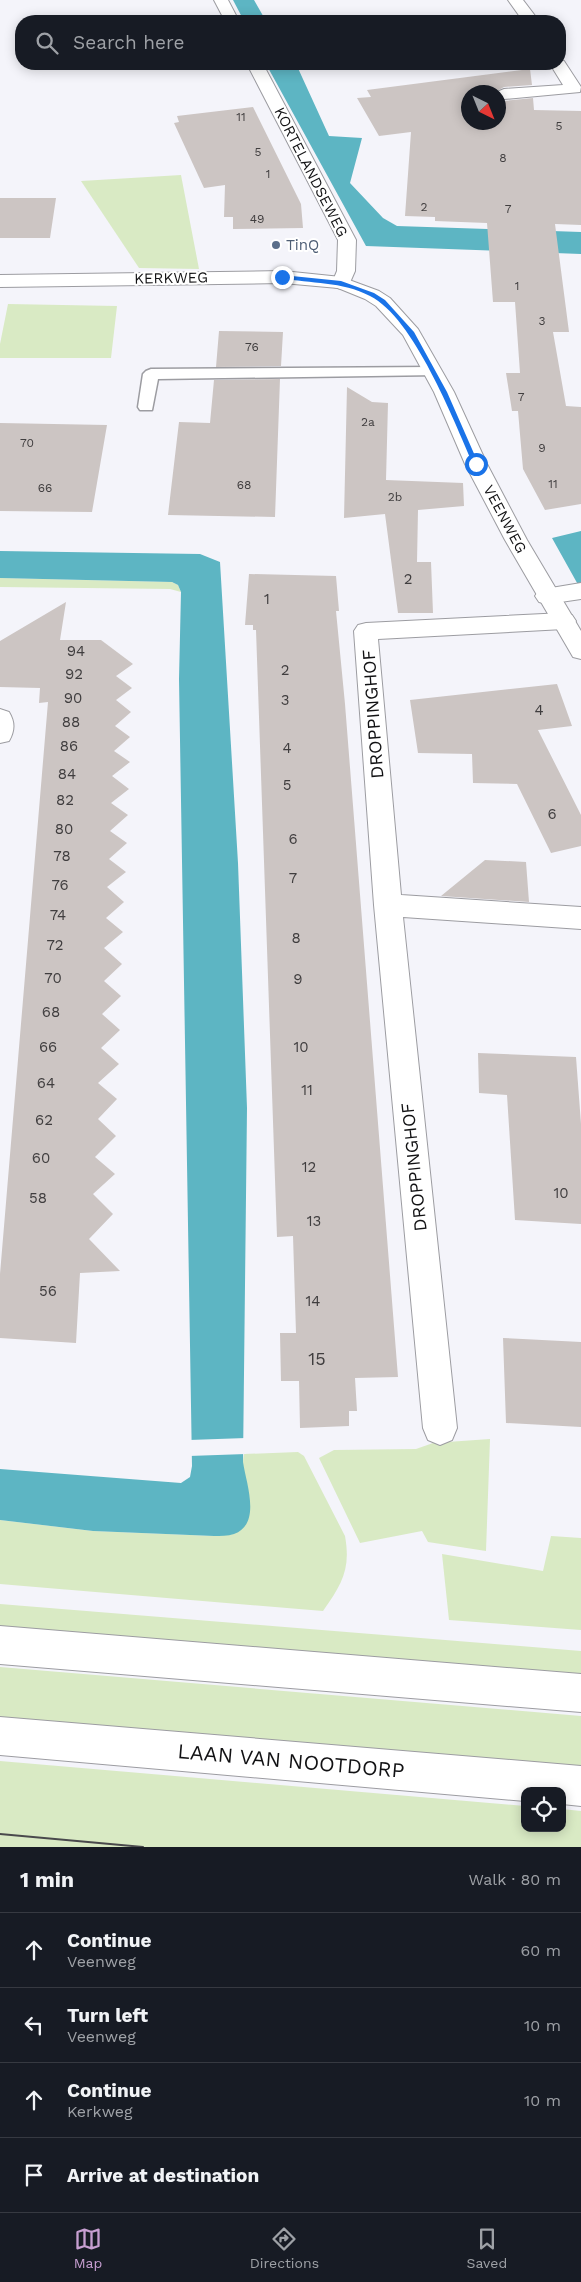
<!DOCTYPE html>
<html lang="en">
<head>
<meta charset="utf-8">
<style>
	body { margin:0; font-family:"Work Sans",sans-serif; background:#20242c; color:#f1f3f6 }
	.controls { position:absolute; right:15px; bottom:15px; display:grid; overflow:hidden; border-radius:10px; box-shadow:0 2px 12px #0003 }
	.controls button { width:45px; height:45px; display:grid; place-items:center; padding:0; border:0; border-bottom:1px solid #363941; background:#171b24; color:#f1f3f6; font:25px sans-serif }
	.compass { position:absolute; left:461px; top:85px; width:45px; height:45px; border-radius:50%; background:#171b24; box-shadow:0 2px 12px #0003; rotate:137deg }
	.stop { position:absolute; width:15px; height:15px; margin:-11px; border:4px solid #1a73e8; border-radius:50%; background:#fff }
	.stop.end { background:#1a73e8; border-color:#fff; box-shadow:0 1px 5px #0008 }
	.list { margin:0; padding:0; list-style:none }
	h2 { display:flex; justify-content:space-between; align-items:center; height:65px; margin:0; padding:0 20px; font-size:21px }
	h2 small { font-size:16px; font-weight:400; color:#9ea1a6 }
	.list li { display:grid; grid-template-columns:32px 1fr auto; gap:15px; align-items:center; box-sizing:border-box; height:75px; padding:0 20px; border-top:1px solid #363941 }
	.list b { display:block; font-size:19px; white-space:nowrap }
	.list p { margin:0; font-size:16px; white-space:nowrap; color:#9ea1a6 }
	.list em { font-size:16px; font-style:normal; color:#9ea1a6 }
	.icon { flex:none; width:28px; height:28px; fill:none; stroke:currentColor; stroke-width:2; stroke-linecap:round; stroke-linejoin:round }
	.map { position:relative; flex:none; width:581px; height:1847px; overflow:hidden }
	.search { position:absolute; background:#171b24; box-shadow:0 2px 12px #0003; left:15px; right:15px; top:15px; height:55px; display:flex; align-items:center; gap:12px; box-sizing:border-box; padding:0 18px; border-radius:20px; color:#9ea1a6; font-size:19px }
	.sheet { height:365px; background:#171b24 }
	nav { display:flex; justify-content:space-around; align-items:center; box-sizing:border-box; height:70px; border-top:1px solid #363941; background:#171b24; font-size:14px; color:#9ea1a6 }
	nav a { display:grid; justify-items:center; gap:2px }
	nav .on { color:#c79fd1 }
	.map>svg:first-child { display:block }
	.green { fill:#d9eac4 }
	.water { fill:#5db5c3 }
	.pier { fill:#f4f4fa }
	.building { fill:#ccc5c3 }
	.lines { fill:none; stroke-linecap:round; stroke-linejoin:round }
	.service-casing { stroke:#9c9ca1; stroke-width:3 }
	.minor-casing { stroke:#9c9ca1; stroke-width:2 }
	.tertiary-casing { stroke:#9c9ca1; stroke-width:2 }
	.service { fill:#fff; fill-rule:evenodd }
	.minor { fill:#fff; fill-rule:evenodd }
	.tertiary { fill:#fff; fill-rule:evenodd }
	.tram { stroke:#49494c; stroke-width:2 }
	.route { fill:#1a73e8 }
	.service-dot { fill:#5c6f8a; stroke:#fff; stroke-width:2 }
	.labels { text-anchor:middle; stroke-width:4; stroke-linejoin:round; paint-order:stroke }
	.far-number-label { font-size:12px; fill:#403e3f }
	.far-street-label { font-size:15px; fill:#111113; stroke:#fff }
	.far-service-label { font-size:15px; fill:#4e5e75; stroke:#fff; text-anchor:start }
	.number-label { font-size:15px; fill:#403e3f }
	.street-label { font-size:18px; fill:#111113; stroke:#fff }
	.near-number-label { font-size:18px; fill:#403e3f }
	.near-street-label { font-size:21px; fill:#111113; stroke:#fff }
</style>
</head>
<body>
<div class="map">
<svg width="581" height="1847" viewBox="0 0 581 1847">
	<rect width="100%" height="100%" fill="#f4f4fa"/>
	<!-- green -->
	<path class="green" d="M 181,175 L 199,269 L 139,268 L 81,181 Z
		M 8,304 L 117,306 L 111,358 L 0,358 L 0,344 Z
		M 0,578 L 172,582 L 178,585 L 181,592 L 170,589 L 0,587 Z
		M 490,1439 L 486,1551 L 428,1542 L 422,1531 L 360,1543 L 319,1458 L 334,1450 L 416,1449 L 433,1443 Z
		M 298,1452 L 304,1456 L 345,1536 C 351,1569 342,1584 323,1611 L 0,1584 L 0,1520 L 93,1531 L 214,1536 L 233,1534 L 244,1454 Z
		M 551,1536 L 581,1538 L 581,1630 L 449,1620 L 442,1554 L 543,1571 Z
		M 0,1604 L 581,1651 L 581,1681 L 0,1633 Z
		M 0,1667 L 581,1716 L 581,1774 L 0,1724 Z
		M 0,1761 L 525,1806 L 525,1828 L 562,1828 L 562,1809 L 581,1811 L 581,1847 L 0,1847 Z"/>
	<!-- water -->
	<path class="water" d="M 233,0 L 254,0 L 266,21 L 244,21 Z
		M 266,64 L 297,66 L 329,136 L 362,138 L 350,183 L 383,218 L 397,226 L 581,232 L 581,254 L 366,246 Z
		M 581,531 L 581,590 L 552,538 Z
		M 0,551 L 200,554 L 220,562 L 238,863 L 247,1108 L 243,1462 C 246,1483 262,1524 234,1534 C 228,1536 220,1536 214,1536 L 93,1531 L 0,1520 L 0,1469 L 181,1483 L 190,1477 L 192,1466 L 179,679 L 181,592 L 178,585 L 172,582 L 0,578 Z"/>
	<!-- pier -->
	<path class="pier" d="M 246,1438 L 246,1454 L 189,1456 L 189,1440 Z"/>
	<!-- building -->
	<path class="building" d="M 530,69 L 532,85 L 504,87 L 495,92 L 468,92 L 468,122 L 498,122 L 498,99 L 504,101 L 533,98 L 534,110 L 581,111 L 581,225 L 555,224 L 569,332 L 553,332 L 566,406 L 581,407 L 581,504 L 545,510 L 523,469 L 518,411 L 512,411 L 506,373 L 520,373 L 515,302 L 493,302 L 487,223 L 435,221 L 435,217 L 405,216 L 411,132 L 379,136 L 357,98 L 371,97 L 367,90 Z
		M 253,107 L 301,204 L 303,228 L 233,229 L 233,217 L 224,217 L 225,185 L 204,188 L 174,123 L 179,122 L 177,116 Z
		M 0,198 L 56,198 L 50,238 L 0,238 Z
		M 219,331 L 283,332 L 281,366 L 216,367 Z
		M 280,379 L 275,517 L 168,515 L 179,422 L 210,423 L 214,380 Z
		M 347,387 L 372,402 L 388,403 L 386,480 L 463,483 L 464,506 L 418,510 L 417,562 L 431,562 L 433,613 L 398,613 L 385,514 L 344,518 Z
		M 0,423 L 107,425 L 92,512 L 0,511 Z
		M 249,574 L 336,576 L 339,611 L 336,611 L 345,704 L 398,1377 L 355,1378 L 357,1411 L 349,1411 L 349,1426 L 300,1428 L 299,1381 L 281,1381 L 280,1333 L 296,1333 L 293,1236 L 277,1237 L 256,630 L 253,630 L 253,625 L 245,625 Z
		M 66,602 L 60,640 L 101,640 L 133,664 L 116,676 L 132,688 L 116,700 L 131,712 L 115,726 L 130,737 L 114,751 L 130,762 L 112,776 L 129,789 L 111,803 L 128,815 L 110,831 L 127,843 L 109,859 L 126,872 L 107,887 L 124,902 L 106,918 L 123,932 L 104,948 L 122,964 L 104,981 L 121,996 L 102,1014 L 120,1030 L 101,1048 L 119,1064 L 98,1083 L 117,1099 L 98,1119 L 116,1136 L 95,1157 L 115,1174 L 93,1194 L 113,1214 L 89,1239 L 120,1271 L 80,1273 L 76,1343 L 0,1338 L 0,1274 L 48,702 L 39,703 L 40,688 L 0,687 L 0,641 Z
		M 557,684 L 572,726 L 538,730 L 581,815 L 581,846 L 551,853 L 517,784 L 473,783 L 472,754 L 418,753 L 410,700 Z
		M 485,860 L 526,862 L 529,902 L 441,896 Z
		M 478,1053 L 576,1057 L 581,1124 L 581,1224 L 515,1220 L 507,1095 L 479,1093 Z
		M 503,1338 L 581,1342 L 581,1427 L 506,1423 Z"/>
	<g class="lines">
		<defs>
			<path id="service" d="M 433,367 L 438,369 L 441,372 L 438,375 L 158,379 L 152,410 L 140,410 L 138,407 L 143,374 L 146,371 L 151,369 Z"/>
			<path id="minor" d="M 214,0 L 228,0 L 239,21 L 225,21 Z
				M 508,0 L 523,0 L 539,21 L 523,21 Z
				M 560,60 L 564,61 L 581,87 L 580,92 L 504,99 L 498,97 L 497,92 L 504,89 L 563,85 L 550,64 L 560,64 Z
				M 247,64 L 263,64 L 356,240 L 355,271 L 348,287 L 341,289 L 334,287 L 332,283 L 337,271 L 338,240 Z
				M 581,583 L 581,599 L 547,604 L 539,602 L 535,596 L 539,590 Z
				M 564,613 L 572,615 L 576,621 L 572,627 L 564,629 L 378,639 L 401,895 L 581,907 L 581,929 L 403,917 L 457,1428 L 452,1440 L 440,1445 L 428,1440 L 423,1428 L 374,905 L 354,631 L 358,625 L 366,623 Z
				M 0,709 L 9,712 C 15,722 15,730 9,741 L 0,743 Z
				M 0,1626 L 581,1674 L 581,1712 L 0,1664 Z
				M 0,1717 L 581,1766 L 581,1806 L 562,1804 L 562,1791 L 525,1791 L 525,1801 L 0,1755 Z"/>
			<path id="tertiary" d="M 283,271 L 341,277 L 379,291 L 390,298 L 418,329 L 454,392 L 487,464 L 527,540 L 581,631 L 581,659 L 573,657 L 505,540 L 465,464 L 434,392 L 403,335 L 376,306 L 365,299 L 338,288 L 283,283 L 0,287 L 0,275 Z"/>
		</defs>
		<!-- service casing -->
		<use href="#service" class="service-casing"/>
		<!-- minor casing -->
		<use href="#minor" class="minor-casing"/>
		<!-- tertiary casing -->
		<use href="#tertiary" class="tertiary-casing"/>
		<!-- service -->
		<use href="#service" class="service"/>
		<!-- minor -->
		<use href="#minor" class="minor"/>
		<!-- tertiary -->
		<use href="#tertiary" class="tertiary"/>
		<!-- tram -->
		<path class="tram" d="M 0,1834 L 143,1847"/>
	</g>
	<!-- route -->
	<path class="route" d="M 282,275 L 341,281 L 374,293 L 385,300 L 414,332 L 447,392 L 479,465 L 473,464 C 453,419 414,318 370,296 C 342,281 311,284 281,278 Z"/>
	<!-- markers -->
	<circle class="service-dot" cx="276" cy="245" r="5"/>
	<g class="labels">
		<!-- far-number labels -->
		<g class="far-number-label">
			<text x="241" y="121">11</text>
			<text x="559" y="130">5</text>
			<text x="258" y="156">5</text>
			<text x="503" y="162">8</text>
			<text x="268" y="178">1</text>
			<text x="424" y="211">2</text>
			<text x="508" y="213">7</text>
			<text x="257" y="223">49</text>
			<text x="517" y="290">1</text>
			<text x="542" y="325">3</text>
			<text x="252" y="351">76</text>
			<text x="521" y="401">7</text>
			<text x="368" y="426">2a</text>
			<text x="27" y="447">70</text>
			<text x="542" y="452">9</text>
			<text x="553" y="488">11</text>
			<text x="244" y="489">68</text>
			<text x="45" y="492">66</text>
			<text x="395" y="501">2b</text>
		</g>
		<!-- far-street labels -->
		<g class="far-street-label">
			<text transform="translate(311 172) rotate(63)" y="5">KORTELANDSEWEG</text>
			<text transform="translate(171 278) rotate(-1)" y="5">KERKWEG</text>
			<text transform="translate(505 519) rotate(62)" y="5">VEENWEG</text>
		</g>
		<!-- far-service labels -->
		<g class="far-service-label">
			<text x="286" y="250">TinQ</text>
		</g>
		<!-- number labels -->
		<g class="number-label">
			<text x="408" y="584">2</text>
			<text x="267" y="604">1</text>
			<text x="76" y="656">94</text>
			<text x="285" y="675">2</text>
			<text x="74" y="679">92</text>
			<text x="73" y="703">90</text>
			<text x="285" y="705">3</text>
			<text x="539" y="715">4</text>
			<text x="71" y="727">88</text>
			<text x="69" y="751">86</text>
			<text x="287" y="753">4</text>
			<text x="67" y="779">84</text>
			<text x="287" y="790">5</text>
			<text x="65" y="805">82</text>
			<text x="552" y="819">6</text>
			<text x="64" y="834">80</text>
			<text x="293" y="844">6</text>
			<text x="62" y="861">78</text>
			<text x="293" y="883">7</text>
			<text x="60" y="890">76</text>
			<text x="58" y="920">74</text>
			<text x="296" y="943">8</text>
			<text x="55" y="950">72</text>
			<text x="53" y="983">70</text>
			<text x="298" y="984">9</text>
			<text x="51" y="1017">68</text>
			<text x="48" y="1052">66</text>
			<text x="301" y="1052">10</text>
			<text x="46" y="1088">64</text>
			<text x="307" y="1095">11</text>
			<text x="44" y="1125">62</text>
			<text x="41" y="1163">60</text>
			<text x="309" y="1172">12</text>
			<text x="561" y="1198">10</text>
			<text x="38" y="1203">58</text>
			<text x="314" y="1226">13</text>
			<text x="48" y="1296">56</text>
			<text x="313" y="1306">14</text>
		</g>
		<!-- street labels -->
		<g class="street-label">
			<text transform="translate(373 714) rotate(-94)" y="6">DROPPINGHOF</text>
			<text transform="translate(414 1167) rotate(-96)" y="6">DROPPINGHOF</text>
		</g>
		<!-- near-number labels -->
		<g class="near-number-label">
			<text x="317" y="1365">15</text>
		</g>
		<!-- near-street labels -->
		<g class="near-street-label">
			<text transform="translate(291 1761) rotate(5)" y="7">LAAN VAN NOOTDORP</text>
		</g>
	</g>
</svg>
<div class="controls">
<button><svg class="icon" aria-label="locate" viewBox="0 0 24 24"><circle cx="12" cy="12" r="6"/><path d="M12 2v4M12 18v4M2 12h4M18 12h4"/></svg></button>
</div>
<svg class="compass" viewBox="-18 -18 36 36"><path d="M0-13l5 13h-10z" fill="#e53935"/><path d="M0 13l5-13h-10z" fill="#9ea1a6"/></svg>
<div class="stop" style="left:476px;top:464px"></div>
<div class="stop end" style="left:282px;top:277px"></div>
<div class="search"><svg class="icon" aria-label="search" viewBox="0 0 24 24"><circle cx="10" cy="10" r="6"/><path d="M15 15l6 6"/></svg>Search here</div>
</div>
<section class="sheet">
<h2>1 min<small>Walk · 80 m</small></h2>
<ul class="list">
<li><svg class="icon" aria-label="ahead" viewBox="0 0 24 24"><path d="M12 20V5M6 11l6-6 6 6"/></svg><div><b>Continue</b><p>Veenweg</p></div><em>60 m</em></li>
<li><svg class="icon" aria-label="left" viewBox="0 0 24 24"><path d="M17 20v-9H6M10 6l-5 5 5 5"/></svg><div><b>Turn left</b><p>Veenweg</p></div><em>10 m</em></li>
<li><svg class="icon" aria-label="ahead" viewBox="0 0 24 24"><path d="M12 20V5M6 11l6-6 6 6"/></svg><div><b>Continue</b><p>Kerkweg</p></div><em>10 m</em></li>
<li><svg class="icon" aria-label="arrive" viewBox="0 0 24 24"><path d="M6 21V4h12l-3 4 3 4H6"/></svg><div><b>Arrive at destination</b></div></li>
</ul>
</section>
<nav>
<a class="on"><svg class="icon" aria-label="map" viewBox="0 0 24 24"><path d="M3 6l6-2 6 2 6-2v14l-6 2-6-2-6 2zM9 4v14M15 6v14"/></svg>Map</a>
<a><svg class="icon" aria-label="directions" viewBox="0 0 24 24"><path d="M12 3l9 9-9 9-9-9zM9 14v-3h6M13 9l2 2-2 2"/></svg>Directions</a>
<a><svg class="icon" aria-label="saved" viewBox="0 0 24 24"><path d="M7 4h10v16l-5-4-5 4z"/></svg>Saved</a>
</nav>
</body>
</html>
